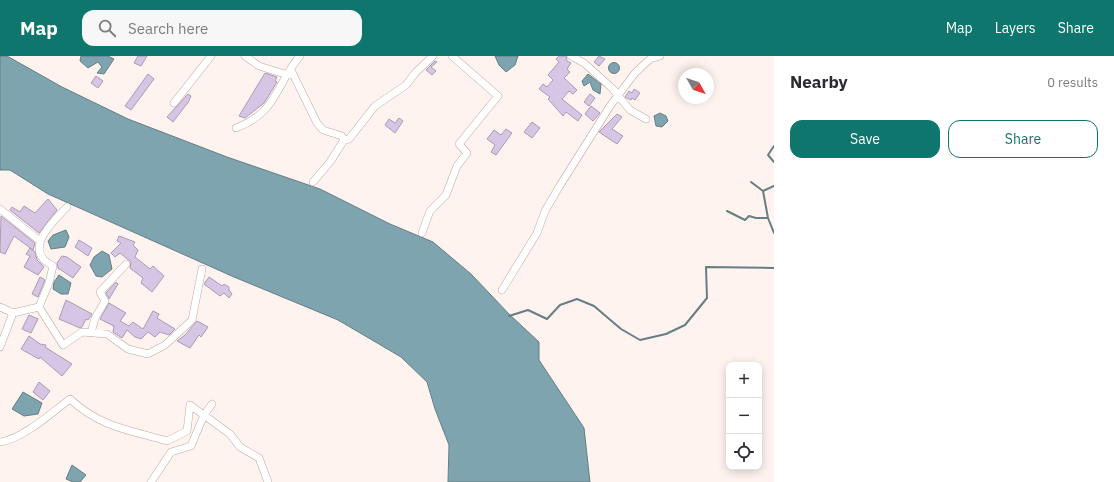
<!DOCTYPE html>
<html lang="en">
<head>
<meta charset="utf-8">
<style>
	body { margin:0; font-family:"IBM Plex Sans",sans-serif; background:#f7f7f7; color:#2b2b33 }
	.controls { position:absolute; right:12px; bottom:12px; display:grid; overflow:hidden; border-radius:8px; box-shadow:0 2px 10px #0003 }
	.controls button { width:36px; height:36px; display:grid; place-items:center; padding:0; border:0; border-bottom:1px solid #e1e1e2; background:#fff; color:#2b2b33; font:20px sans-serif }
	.compass { position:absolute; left:678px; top:12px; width:36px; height:36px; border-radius:50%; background:#fff; box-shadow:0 2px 10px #0003; rotate:130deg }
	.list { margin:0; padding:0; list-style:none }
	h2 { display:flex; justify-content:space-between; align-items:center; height:52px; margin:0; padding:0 16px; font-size:17px }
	h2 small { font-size:13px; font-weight:400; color:#7c7c81 }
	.actions { display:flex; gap:8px; padding:12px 16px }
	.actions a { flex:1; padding:9px 0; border:1px solid #0f766e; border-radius:12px; text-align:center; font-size:14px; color:#0f766e }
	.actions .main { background:#0f766e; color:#fff }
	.icon { flex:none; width:22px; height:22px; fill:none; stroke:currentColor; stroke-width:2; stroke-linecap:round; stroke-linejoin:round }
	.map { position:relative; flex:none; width:774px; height:426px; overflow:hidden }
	header { display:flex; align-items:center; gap:24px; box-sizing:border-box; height:56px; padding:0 20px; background:#0f766e; color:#fff }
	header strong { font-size:19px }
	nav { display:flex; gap:22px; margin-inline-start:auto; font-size:14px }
	.search { width:280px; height:36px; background:#f7f7f7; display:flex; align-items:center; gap:10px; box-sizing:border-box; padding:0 14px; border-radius:12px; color:#7c7c81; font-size:15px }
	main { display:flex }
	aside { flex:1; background:#fff }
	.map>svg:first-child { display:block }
	.water { fill:#7da4af; stroke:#667e84 }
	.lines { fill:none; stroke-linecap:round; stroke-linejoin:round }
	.stream { stroke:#667e84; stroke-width:2 }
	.building { fill:#d6c5e4; stroke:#a99db3 }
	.minor-casing { stroke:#c2a89d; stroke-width:8 }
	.minor { stroke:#fff; stroke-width:7 }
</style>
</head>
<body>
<header>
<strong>Map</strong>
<div class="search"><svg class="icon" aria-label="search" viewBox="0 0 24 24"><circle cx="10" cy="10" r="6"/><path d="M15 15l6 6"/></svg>Search here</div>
<nav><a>Map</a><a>Layers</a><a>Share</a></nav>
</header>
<main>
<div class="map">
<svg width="774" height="426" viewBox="0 0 774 426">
	<rect width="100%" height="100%" fill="#fef3ee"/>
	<!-- water -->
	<path class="water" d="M 0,0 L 7,0 L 62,31 L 128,63 L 227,101 L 320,133 L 390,168 L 433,186 L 471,218 L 509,258 L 539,286 L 539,304 L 584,372 L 590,426 L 448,426 L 449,389 L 435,353 L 427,326 L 401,301 L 338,264 L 234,221 L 48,138 L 10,114 L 0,114 Z
		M 81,0 L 108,0 L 114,3 L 104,18 L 97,17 L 102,11 L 98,6 L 88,12 L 80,5 Z
		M 495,0 L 518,0 L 515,9 L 506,16 L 499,9 Z
		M608.5 12a5.5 5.5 0 1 1 11 0a5.5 5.5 0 1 1-11 0Z
		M 588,18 L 601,28 L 600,38 L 593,34 L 590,26 L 584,30 L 582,25 Z
		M 660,57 L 666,60 L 668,65 L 662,71 L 656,70 L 654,60 Z
		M 66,174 L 69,181 L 65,191 L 51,193 L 48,185 L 53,179 Z
		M 102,195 L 109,199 L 112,213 L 102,221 L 96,220 L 90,209 L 94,201 Z
		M 59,219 L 71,227 L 68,238 L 61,238 L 53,233 L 54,226 Z
		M 23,336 L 42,347 L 38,358 L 24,360 L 12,353 Z
		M 72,409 L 86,419 L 80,426 L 73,426 L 66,423 Z"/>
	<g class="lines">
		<!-- stream -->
		<path class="stream" d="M 774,90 L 768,99 L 774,106
			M 751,126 L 763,135 L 768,162 L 774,177
			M 763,135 L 774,130
			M 727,155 L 745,164 L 749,160 L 756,162 L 768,162
			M 509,260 L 528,254 L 547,263 L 560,249 L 577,243 L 594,250 L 621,273 L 640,284 L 666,278 L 685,269 L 707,242 L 706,211 L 774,212"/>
	</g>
	<!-- building -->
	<path class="building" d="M 138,0 L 147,0 L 141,10 L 134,7 Z
		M 559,0 L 566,0 L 567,5 L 571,7 L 567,13 L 570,16 L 564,22 L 577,34 L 573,38 L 569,35 L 562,43 L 582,59 L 578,65 L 566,56 L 563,60 L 548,43 L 550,41 L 539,33 L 543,28 L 547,31 L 553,24 L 548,19 L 559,6 L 556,3 Z
		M 599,0 L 605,3 L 599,10 L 594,6 Z
		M 435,5 L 437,6 L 431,11 L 436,15 L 432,19 L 426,14 Z
		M 265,17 L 277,21 L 275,25 L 277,26 L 264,47 L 245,62 L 239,60 Z
		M 148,18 L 154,23 L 131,54 L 125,50 Z
		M 96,20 L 103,25 L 98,32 L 91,27 Z
		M 634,33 L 640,37 L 635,44 L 632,42 L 631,44 L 625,41 L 629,35 L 632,37 Z
		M 188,38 L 191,40 L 189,45 L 173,66 L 167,61 Z
		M 590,38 L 595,42 L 589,50 L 584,46 Z
		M 591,50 L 600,57 L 593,65 L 585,58 Z
		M 617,58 L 622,61 L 612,73 L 623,80 L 617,88 L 599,76 Z
		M 399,62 L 403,65 L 395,77 L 385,69 L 389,63 L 395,67 Z
		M 532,66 L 540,72 L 532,82 L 524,76 Z
		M 506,73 L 512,77 L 496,99 L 491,96 L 495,89 L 487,83 L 494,74 L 501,79 Z
		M 48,143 L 57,154 L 39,177 L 10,154 L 12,151 L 20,156 L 24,150 L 35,157 Z
		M 1,160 L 35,187 L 33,194 L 14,180 L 5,198 L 0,196 Z
		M 119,180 L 135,186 L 133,189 L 138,194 L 135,201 L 150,213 L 153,210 L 164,220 L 152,236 L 141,227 L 143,222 L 130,212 L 131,206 L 130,205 L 120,197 L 115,201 L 111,197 L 121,187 L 117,185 Z
		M 79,184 L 92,192 L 88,200 L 75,191 Z
		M 30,192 L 35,196 L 37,204 L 44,211 L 38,219 L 24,211 L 30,200 L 26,198 Z
		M 62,200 L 67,201 L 81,211 L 73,222 L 58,212 L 57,207 Z
		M 40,221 L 45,224 L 38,241 L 32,238 Z
		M 209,221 L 222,230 L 224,228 L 229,231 L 229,234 L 232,238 L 229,242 L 224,237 L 220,240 L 204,228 Z
		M 116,226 L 118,228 L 109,243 L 106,237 Z
		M 66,244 L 92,258 L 88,264 L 86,263 L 82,271 L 80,272 L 59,263 Z
		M 109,247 L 126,257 L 120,265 L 129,270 L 133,266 L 143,273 L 153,255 L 159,258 L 157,262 L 175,273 L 169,279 L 160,276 L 155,281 L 148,276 L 141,283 L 135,281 L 127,274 L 122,282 L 113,276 L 114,270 L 100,263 Z
		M 29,259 L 38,263 L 31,277 L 22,273 Z
		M 197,265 L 208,271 L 201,281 L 199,279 L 190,292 L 177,285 L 185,279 Z
		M 29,280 L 40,288 L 46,289 L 45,291 L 72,308 L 62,320 L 40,301 L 39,303 L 21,293 Z
		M 39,326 L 50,335 L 43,344 L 33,336 Z"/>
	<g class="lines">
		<defs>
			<path id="minor" d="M 245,0 L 259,10 L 288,19
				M 571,0 L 584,7 L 612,32 L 630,54 L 646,63
				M 291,14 L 317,67 L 323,74 L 342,80 L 344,84 L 330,106 L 313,126
				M 174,47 L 211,0
				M 236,72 C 278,56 275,29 300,0
				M 344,84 L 349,83 L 375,50 L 406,29 L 416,16 L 433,0
				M 0,153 L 40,185
				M 422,177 L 430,155 L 446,139 L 457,110 L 467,97 L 459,88 L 498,40 L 452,0
				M 502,234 L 537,177 L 545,155 L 559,131 L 610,50 L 635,17 L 650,3 L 660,0
				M 0,251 L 13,257 L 39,251 L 49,227 L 53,210 C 22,195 51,167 67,151
				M 39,251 L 63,289 L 82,276 L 107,278 L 128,293 L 148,298 L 165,289 L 192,264 L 202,213
				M 91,277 L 95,262 L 105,245 L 100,236 L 126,208
				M 0,291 L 13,257
				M 0,386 C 23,383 51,357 70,343 C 100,371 129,374 167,385 L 187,375 L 190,349 L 230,378 L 240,391 L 259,402 L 268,426
				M 151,426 L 171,396 L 191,390 L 204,359 L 212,348"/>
		</defs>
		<!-- minor casing -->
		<use href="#minor" class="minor-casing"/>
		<!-- minor -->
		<use href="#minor" class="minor"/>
	</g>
</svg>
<div class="controls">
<button>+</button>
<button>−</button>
<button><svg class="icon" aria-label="locate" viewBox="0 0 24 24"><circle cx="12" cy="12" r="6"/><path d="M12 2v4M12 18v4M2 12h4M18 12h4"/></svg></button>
</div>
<svg class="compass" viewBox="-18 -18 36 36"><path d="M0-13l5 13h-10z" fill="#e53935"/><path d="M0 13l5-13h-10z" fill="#7c7c81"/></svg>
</div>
<aside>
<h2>Nearby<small>0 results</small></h2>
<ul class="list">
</ul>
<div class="actions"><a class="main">Save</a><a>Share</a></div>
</aside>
</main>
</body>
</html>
